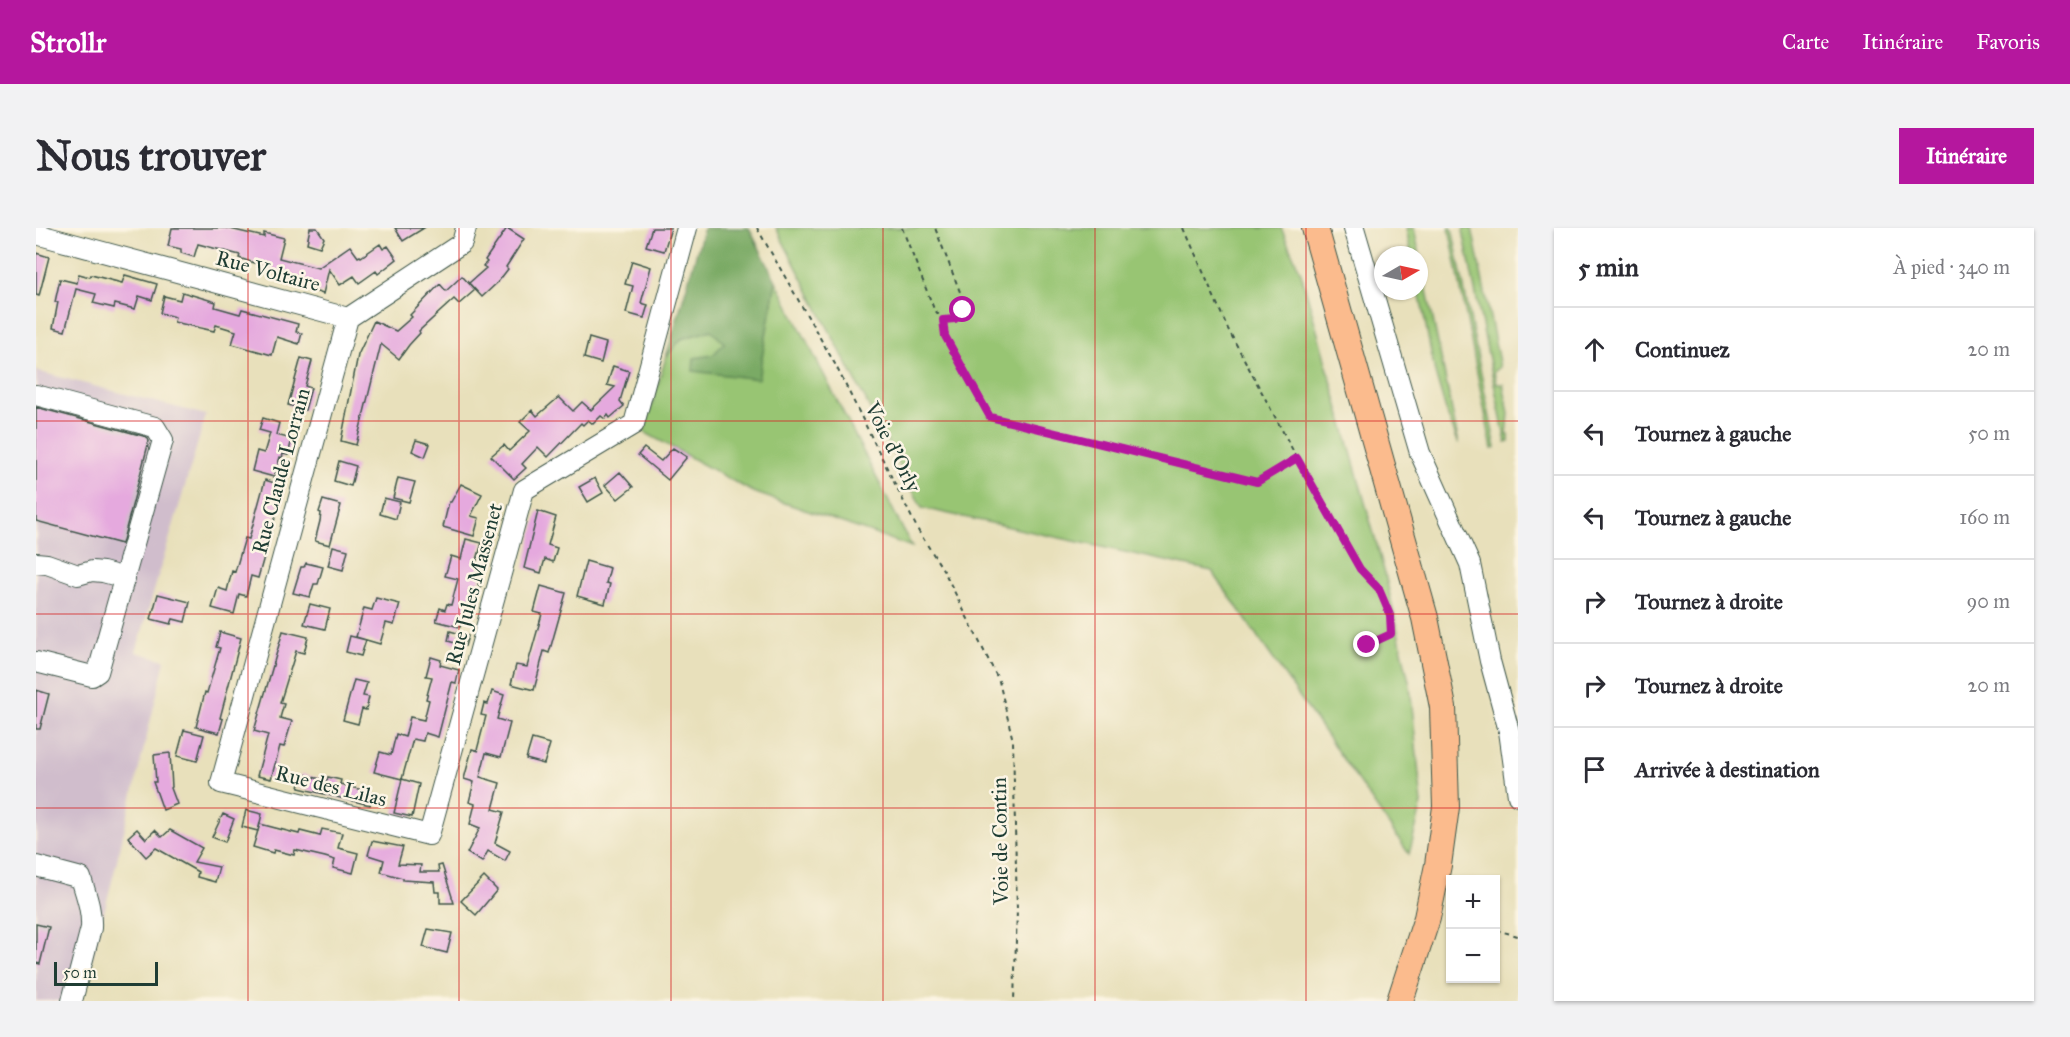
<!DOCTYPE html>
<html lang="fr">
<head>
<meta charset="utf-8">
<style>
	body { margin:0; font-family:"IM FELL Great Primer",serif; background:#f2f2f3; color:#2b2b33 }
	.controls { position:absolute; right:18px; bottom:18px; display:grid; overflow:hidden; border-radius:0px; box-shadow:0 2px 4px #0004 }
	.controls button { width:54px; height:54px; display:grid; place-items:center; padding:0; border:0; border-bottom:2px solid #e1e1e2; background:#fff; color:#2b2b33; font:30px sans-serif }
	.compass { position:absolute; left:1338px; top:18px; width:54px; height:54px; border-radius:50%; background:#fff; box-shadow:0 2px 4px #0004; rotate:81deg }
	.scale { position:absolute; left:18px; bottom:15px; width:104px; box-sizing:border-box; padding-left:6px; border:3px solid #1f3d34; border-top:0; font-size:16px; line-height:21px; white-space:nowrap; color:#1f3d34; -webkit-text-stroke:4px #fcf5e5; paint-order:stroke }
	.stop { position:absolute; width:18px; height:18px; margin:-14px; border:4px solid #b5179e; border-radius:50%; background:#fff }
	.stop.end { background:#b5179e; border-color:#fff; box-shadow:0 2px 6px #0008 }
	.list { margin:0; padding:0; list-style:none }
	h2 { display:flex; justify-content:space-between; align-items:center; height:78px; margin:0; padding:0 24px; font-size:26px }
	h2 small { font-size:20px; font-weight:400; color:#7c7c81 }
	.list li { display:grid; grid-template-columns:39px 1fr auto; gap:18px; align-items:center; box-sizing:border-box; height:84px; padding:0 24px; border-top:2px solid #e1e1e2 }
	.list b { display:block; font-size:22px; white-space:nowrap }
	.list em { font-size:20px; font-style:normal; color:#7c7c81 }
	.icon { flex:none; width:33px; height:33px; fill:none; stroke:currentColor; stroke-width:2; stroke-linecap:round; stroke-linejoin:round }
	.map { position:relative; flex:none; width:1482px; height:773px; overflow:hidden; border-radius:0px }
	header { display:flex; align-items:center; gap:36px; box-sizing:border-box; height:84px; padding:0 30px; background:#b5179e; color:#fff }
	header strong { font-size:28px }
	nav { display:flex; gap:33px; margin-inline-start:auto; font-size:21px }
	.intro { display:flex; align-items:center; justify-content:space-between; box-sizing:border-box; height:144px; padding:0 36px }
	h1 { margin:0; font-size:42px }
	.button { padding:15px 27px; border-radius:0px; background:#b5179e; color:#fff; font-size:21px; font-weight:700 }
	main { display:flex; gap:36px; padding:0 36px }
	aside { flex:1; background:#fff; border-radius:0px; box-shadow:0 2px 4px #0004 }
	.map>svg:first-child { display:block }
	.industrial { fill:#d0bdcc }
	.green { fill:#98c573; stroke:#5c8154; stroke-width:1.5 }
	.forest { fill:#7aaa65; stroke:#4c744c; stroke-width:1.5 }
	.building { fill:#e5a9de }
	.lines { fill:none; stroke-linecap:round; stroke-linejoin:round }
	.minor-casing { stroke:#3d5548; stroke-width:22 }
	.major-casing { stroke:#3d5548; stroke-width:28 }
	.path { stroke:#3d5548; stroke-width:2; stroke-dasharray:4.5 4.5; stroke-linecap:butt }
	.minor { stroke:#fff; stroke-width:20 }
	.major { stroke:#fbbb8d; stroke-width:26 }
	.route { stroke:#b5179e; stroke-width:8 }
	.grid { fill:none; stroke:#d62828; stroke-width:1.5; stroke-opacity:0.55 }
	.labels { text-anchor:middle; stroke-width:5; stroke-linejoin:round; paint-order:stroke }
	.street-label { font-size:21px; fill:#1f3d34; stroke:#fcf5e5 }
</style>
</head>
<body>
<header>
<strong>Strollr</strong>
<nav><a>Carte</a><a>Itinéraire</a><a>Favoris</a></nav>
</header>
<div class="intro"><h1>Nous trouver</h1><a class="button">Itinéraire</a></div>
<main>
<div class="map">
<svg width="1482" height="773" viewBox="0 0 1482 773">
	<rect width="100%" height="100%" fill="#fcf5e5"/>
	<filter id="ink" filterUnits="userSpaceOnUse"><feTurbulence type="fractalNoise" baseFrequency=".0167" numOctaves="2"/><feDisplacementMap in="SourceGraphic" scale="12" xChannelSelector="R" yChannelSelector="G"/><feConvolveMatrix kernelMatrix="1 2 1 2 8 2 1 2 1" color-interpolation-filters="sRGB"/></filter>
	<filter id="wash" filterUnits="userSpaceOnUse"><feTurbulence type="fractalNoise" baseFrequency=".008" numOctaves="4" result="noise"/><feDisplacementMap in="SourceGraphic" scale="24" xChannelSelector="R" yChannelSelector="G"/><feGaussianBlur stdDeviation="1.35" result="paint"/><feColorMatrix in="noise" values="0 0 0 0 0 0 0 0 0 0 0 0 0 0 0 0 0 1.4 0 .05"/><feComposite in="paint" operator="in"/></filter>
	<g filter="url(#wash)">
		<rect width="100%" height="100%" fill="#e8e0bb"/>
		<!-- industrial -->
		<path class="industrial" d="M 0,143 L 170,187 L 100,424 L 129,432 L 77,649 L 45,773 L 0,773 Z"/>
		<!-- green -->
		<path class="green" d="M 740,0 L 1245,0 L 1265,45 L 1349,346 L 1374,458 L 1386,576 L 1373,626 L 1176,343 L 886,280 Z
			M 1370,0 L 1378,0 L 1423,216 L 1411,186 L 1399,145 L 1383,63 L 1383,27 L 1375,27 Z
			M 1413,0 L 1416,0 L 1460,220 L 1456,221 Z
			M 1429,0 L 1436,0 L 1464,139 L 1458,144 L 1461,156 L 1467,156 L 1473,185 L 1471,207 L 1473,207 L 1473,214 L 1470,215 L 1427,3 Z
			M 740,53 L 876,319 L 717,264 L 608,204 L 630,129 L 645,111 L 675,102 L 689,115 L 677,127 L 722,150 Z"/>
		<!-- forest -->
		<path class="forest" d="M 668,0 L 713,0 L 740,53 L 722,151 L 657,143 L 658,130 L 677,127 L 688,115 L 675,102 L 645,111 L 630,129 Z"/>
		<g id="blocks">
			<!-- building -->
			<path class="building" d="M 136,0 L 190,0 L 228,9 L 228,5 L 248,10 L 243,30 L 282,40 L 314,18 L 322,29 L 324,28 L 325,29 L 344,16 L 347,21 L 352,18 L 361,31 L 342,46 L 340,43 L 323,55 L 318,48 L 304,57 L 293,41 L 287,66 L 272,61 L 273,56 L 239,46 L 240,42 L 203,30 L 204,27 L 162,16 L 158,29 L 145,25 L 145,21 L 132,18 Z
				M 274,0 L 281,0 L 288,10 L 284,19 L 271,15 Z
				M 359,0 L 388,0 L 367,13 Z
				M 471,0 L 488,11 L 470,39 L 472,41 L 462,54 L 446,69 L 433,55 L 450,40 L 447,38 L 451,34 L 449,32 Z
				M 616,0 L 635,0 L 628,23 L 610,18 Z
				M 0,25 L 13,29 L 3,68 L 0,67 Z
				M 596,33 L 615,39 L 605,75 L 612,77 L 608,90 L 590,85 L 597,58 L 589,56 Z
				M 43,46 L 54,49 L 55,47 L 86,55 L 89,47 L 121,56 L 116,72 L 103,68 L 99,81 L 79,76 L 78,80 L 57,75 L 60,66 L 40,61 L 29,103 L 17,100 L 22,74 L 19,74 L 24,51 L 41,55 Z
				M 426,48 L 439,62 L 423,76 L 418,71 L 383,103 L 384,105 L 373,117 L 363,131 L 345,116 L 320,217 L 305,213 L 322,127 L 338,93 L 360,103 L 376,89 L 374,87 L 404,56 L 410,63 Z
				M 146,64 L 180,74 L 179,79 L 204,86 L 206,81 L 262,96 L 260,104 L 266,105 L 263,116 L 241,109 L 236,127 L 196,116 L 200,103 L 180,97 L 178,103 L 138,94 L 139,89 L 124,85 L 128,68 L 144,72 Z
				M 553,110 L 570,115 L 565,135 L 548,130 Z
				M 265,130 L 276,133 L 269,158 L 275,160 L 269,182 L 252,177 Z
				M 577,138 L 593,143 L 584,173 L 588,178 L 574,190 L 572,187 L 569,191 L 565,188 L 557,196 L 552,192 L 547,197 L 545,195 L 512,229 L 502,219 L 486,236 L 490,240 L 478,251 L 455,228 L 468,217 L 473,223 L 494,203 L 484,194 L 496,182 L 501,188 L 523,169 L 537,183 L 546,174 L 555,182 L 579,159 L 571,157 Z
				M 0,179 L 111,209 L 113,213 L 86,316 L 0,293 Z
				M 227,190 L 243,195 L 240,207 L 256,211 L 252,227 L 247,226 L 246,230 L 244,229 L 238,249 L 216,243 L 221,223 L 228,225 L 234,205 L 223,202 Z
				M 380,212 L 394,216 L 389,229 L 376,223 Z
				M 608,220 L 625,233 L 637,220 L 651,229 L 632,252 L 602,227 Z
				M 303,233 L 320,238 L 315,258 L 298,253 Z
				M 584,244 L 597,259 L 582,271 L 569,257 Z
				M 362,250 L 379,254 L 373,274 L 357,270 Z
				M 559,250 L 567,265 L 552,274 L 543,259 Z
				M 229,252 L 248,258 L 222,350 L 215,348 L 210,368 L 203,366 L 198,386 L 176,380 L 182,360 L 191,363 L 196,343 L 199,344 L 209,310 L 213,311 Z
				M 425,256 L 446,266 L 435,288 L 443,290 L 438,308 L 407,299 L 413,274 L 415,274 Z
				M 348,270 L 364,274 L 360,291 L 344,286 Z
				M 287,272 L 305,277 L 294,317 L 279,313 L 284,293 L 285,285 L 283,284 Z
				M 502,283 L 520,289 L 512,317 L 521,320 L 517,334 L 509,331 L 505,345 L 488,340 Z
				M 430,311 L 446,315 L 440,335 L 448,337 L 442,357 L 445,358 L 440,377 L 431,375 L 424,399 L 400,393 L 404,380 L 409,382 L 411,376 L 415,377 L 422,351 L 409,348 L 415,328 L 425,331 Z
				M 297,318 L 312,322 L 307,342 L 292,338 Z
				M 550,333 L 574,340 L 570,355 L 574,356 L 569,376 L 541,368 Z
				M 270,335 L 287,339 L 282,356 L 278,356 L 274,369 L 257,365 L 265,339 L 268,339 Z
				M 505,358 L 530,365 L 513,425 L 508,423 L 498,462 L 475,456 L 480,437 L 491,439 L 506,386 L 498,384 Z
				M 122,366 L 154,374 L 149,394 L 137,391 L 135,396 L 115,391 Z
				M 340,370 L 364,376 L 358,397 L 350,395 L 344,416 L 320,409 L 328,380 L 336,382 Z
				M 274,376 L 294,381 L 289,401 L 268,396 Z
				M 247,403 L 272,409 L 268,425 L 260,423 L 244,475 L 248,476 L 244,490 L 256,493 L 248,519 L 244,518 L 235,551 L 221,548 L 232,507 L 218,503 Z
				M 414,403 L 432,408 L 429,418 L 412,413 Z
				M 184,404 L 205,410 L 184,490 L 187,491 L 183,505 L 160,499 L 169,464 L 171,465 L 184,420 L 180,419 Z
				M 314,408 L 330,412 L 325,428 L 310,424 Z
				M 395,429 L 405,432 L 404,437 L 423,442 L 420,455 L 416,454 L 402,509 L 389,505 L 387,513 L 377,511 L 366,551 L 338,544 L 344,524 L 355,527 L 360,506 L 369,509 L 374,489 L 388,492 L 393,472 L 390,471 L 396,449 L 390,448 Z
				M 318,452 L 331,455 L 327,468 L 333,469 L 330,482 L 326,481 L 322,496 L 307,492 Z
				M 0,462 L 13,466 L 4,501 L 0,501 Z
				M 456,463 L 468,467 L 461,491 L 474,495 L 465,529 L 450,525 L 444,549 L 464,555 L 457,581 L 468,584 L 459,615 L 474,623 L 469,633 L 452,623 L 446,634 L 431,625 L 444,600 L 434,596 L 439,576 L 433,574 L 438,554 L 428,551 L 436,521 L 443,523 L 441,522 L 450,488 L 445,487 L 448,475 L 452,476 Z
				M 148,502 L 168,507 L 161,533 L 141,528 Z
				M 496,511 L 514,516 L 508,536 L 490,531 Z
				M 134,525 L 136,559 L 135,560 L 141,576 L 127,582 L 117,554 L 120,554 L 118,527 Z
				M 266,546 L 291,553 L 292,549 L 305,552 L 304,556 L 337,565 L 334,577 L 263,560 Z
				M 366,551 L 383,556 L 376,589 L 358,585 Z
				M 210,582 L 226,586 L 222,603 L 206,599 Z
				M 187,586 L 198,591 L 189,614 L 176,609 Z
				M 224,596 L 263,606 L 264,603 L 284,608 L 286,601 L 306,605 L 302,620 L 322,625 L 317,645 L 297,640 L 299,632 L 289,629 L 259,622 L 258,627 L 238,622 L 237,625 L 217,619 Z
				M 101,601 L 110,611 L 119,602 L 126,609 L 134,602 L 166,620 L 158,634 L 183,639 L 179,654 L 161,649 L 162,644 L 120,620 L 110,629 L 92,609 Z
				M 336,613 L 367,619 L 362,636 L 385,637 L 384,644 L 403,644 L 402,638 L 406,637 L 418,675 L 404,675 L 404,664 L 399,664 L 398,654 L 367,652 L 367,650 L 345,644 L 348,632 L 332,627 Z
				M 448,649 L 461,662 L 440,687 L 425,673 Z
				M 0,696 L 13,699 L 4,736 L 0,735 Z
				M 392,701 L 416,705 L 411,725 L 387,719 Z"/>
		</g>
	</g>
	<g filter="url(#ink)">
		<use href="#blocks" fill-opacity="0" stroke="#3d5548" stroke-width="1.5"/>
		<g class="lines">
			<defs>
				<path id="minor" d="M 430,0 L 426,15 L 312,90 L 185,555 L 393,607 L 488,262 L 598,196 L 651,0
					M 1318,0 L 1384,225 L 1434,336 L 1454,433 L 1473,503 L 1482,568
					M 0,6 L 312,90
					M 0,167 L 119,199 L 127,212 L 62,444 L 56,448 L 0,434
					M 0,335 L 11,336 L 42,347 L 56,343 L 67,344 L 89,350
					M 0,638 L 45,650 C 50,667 56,682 55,700 L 36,773"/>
				<path id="major" d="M 1279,0 L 1389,390 L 1407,479 L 1410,579 L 1402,637 L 1391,690 L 1364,773"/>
			</defs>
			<!-- minor casing -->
			<use href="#minor" class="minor-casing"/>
			<!-- major casing -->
			<use href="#major" class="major-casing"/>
			<!-- path -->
			<path class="path" d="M 721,0 L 799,136 L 883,304 L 908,343 L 963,453 L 977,513 L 981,682 L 978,773
				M 866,0 L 898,81 L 907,92 L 919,91 L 927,82 L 926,69 L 899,0
				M 1148,0 L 1192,101 L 1261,230 L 1324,341 L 1343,361 L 1354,387 L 1355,406 L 1331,417
				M 907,92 L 909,108 L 954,189 L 1221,253 L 1261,230
				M 1460,702 L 1482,708"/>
			<!-- minor -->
			<use href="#minor" class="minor"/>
			<!-- major -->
			<use href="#major" class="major"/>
		</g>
	</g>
	<g class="lines" filter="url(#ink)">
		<!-- route -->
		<path class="route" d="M 927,82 L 919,91 L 907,92 L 909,108 L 954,189 L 1221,254 L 1261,230 L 1324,341 L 1343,361 L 1354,387 L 1355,406 L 1331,417"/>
	</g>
	<!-- grid -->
	<path class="grid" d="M 212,0 L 212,773M 423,0 L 423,773M 635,0 L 635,773M 847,0 L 847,773M 1059,0 L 1059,773M 1270,0 L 1270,773M 0,193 L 1482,193M 0,386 L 1482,386M 0,580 L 1482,580"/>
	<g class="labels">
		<!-- street labels -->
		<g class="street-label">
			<text transform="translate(232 43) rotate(15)" y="7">Rue Voltaire</text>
			<text transform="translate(857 219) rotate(63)" y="7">Voie d'Orly</text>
			<text transform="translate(245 243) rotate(-75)" y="7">Rue Claude Lorrain</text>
			<text transform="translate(438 356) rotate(-75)" y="7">Rue Jules Massenet</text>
			<text transform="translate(295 558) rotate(14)" y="7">Rue des Lilas</text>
			<text transform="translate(964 613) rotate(-91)" y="7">Voie de Contin</text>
		</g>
	</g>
</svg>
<div class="controls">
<button>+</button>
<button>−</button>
</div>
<svg class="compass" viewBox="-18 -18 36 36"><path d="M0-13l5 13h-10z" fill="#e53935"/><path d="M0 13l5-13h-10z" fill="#7c7c81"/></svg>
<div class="scale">50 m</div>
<div class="stop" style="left:927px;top:82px"></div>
<div class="stop end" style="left:1331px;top:417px"></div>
</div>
<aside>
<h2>5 min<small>À pied · 340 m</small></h2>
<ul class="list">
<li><svg class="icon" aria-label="ahead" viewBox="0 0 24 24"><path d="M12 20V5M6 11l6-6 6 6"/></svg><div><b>Continuez</b></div><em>20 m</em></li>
<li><svg class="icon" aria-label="left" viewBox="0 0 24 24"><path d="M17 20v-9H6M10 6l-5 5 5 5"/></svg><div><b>Tournez à gauche</b></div><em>50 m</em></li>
<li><svg class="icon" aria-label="left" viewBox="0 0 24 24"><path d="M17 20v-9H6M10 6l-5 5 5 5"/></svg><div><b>Tournez à gauche</b></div><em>160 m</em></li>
<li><svg class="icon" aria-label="right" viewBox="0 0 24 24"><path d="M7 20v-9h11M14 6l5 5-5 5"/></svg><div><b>Tournez à droite</b></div><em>90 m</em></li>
<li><svg class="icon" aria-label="right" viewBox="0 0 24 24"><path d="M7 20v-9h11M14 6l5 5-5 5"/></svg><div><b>Tournez à droite</b></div><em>20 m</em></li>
<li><svg class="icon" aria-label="arrive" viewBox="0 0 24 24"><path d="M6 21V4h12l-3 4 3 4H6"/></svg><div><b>Arrivée à destination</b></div></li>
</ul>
</aside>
</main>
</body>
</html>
